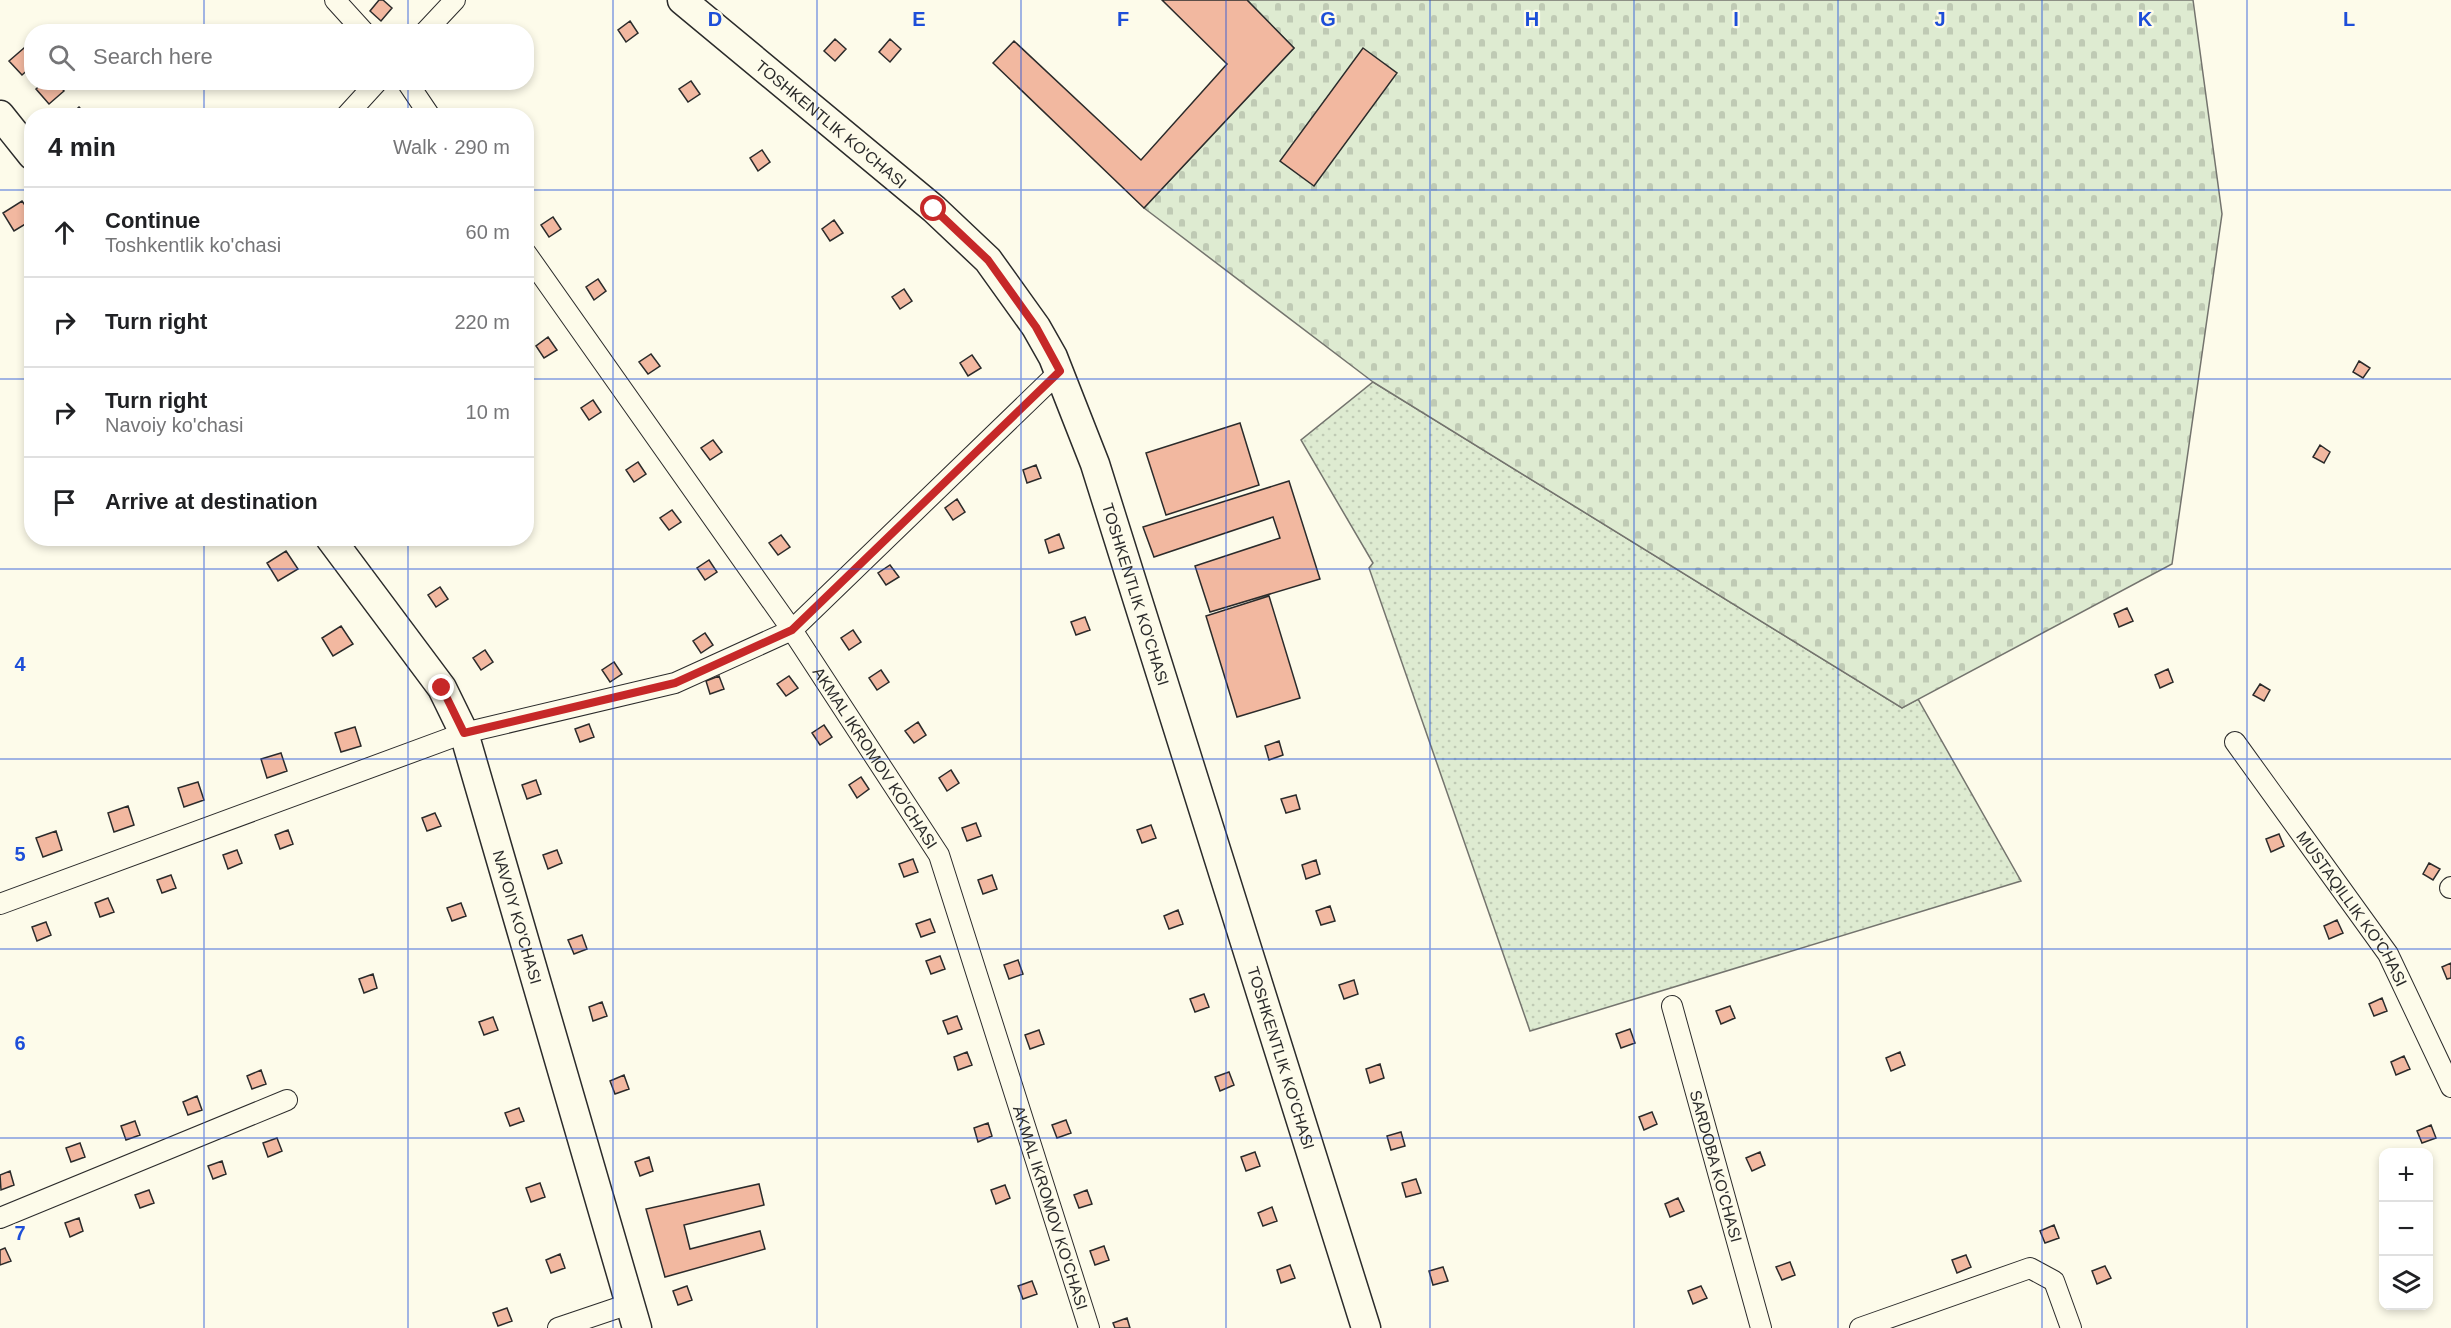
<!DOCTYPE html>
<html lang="en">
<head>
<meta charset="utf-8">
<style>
	body { margin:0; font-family:Helvetica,sans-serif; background:#f6f6f6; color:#202124 }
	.controls { position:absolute; right:18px; bottom:18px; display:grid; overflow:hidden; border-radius:12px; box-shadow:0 3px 9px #0003 }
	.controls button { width:54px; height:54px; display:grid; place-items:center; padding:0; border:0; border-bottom:2px solid #e0e0e0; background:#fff; color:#202124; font:30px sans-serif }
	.stop { position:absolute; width:18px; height:18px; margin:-14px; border:4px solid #c62828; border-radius:50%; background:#fff }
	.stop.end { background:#c62828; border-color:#fff; box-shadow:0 2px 6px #0008 }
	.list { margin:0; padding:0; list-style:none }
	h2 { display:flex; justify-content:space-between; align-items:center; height:78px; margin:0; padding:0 24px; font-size:26px }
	h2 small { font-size:20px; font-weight:400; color:#757577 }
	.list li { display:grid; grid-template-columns:39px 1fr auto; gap:18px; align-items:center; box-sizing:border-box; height:90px; padding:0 24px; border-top:2px solid #e0e0e0 }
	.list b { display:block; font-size:22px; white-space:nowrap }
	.list p { margin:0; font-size:20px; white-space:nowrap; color:#757577 }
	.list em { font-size:20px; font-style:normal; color:#757577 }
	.icon { flex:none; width:33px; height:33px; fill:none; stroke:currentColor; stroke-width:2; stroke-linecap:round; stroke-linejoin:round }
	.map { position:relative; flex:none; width:2451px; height:1328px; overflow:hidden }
	.search { position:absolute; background:#fff; box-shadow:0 3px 9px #0003; left:24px; top:24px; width:510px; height:66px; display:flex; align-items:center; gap:15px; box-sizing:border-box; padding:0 21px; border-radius:24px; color:#757577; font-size:22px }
	.panel { position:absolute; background:#fff; box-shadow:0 3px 9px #0003; left:24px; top:108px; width:510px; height:438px; border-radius:24px }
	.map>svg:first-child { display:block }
	.grass { fill:url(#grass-dots); stroke:#74746e; stroke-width:1.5 }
	.cemetery { fill:url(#cemetery-stones); stroke:#74746e; stroke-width:1.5 }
	.building { fill:#f2b8a0; stroke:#2b2b2b; stroke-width:1.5 }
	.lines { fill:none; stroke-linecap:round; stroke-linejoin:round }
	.street-casing { stroke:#2b2b2b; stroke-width:22 }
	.secondary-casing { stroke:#2b2b2b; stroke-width:31 }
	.street { stroke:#fdfbea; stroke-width:20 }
	.secondary { stroke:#fdfbea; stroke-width:28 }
	.route { stroke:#c62828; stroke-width:8 }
	.grid { fill:none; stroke:#1d4ed8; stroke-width:1.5; stroke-opacity:0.55 }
	.labels { text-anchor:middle; stroke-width:4.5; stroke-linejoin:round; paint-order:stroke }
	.street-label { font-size:16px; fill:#2b2b2b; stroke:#fdfbea }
	.grid-label { font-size:20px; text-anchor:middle; font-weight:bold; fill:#1d4ed8; stroke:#fdfbea; stroke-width:4.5; stroke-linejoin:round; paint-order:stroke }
</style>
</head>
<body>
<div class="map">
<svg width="2451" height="1328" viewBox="0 0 2451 1328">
	<defs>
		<pattern id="grass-dots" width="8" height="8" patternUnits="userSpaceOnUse" patternTransform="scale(1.5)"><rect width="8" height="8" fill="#deebd1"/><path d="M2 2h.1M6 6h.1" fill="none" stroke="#bfcab4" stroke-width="1.8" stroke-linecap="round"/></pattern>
		<pattern id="cemetery-stones" width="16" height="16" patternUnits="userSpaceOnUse" patternTransform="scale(1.5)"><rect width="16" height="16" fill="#deebd1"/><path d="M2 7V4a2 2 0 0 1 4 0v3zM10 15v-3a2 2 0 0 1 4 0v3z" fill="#bfcab4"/></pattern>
	</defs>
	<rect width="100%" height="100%" fill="#fdfbea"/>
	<!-- grass -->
	<path class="grass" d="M 1373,382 L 1902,708 L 1918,699 L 2021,881 L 1530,1031 L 1369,568 L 1373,563 L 1301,440 Z"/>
	<!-- cemetery -->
	<path class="cemetery" d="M 1247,0 L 2193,0 L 2222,214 L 2172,564 L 1902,708 L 1373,382 L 1144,208 L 1294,48 Z"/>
	<!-- building -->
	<path class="building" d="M 379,0 L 383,0 L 392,8 L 381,21 L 370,11 Z
		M 1162,0 L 1247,0 L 1294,48 L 1144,208 L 993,63 L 1014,41 L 1141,160 L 1227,64 Z
		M 630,21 L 638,33 L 626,42 L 618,30 Z
		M 835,39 L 846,49 L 835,61 L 824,51 Z
		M 890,39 L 901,49 L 890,62 L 879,52 Z
		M 24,48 L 32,56 L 32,66 L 22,75 L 9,61 Z
		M 1363,48 L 1397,73 L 1314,186 L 1280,161 Z
		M 691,81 L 700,94 L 688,102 L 679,89 Z
		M 44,82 L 57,82 L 64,91 L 49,104 L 36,89 Z
		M 79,107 L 87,116 L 69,116 Z
		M 762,150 L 770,162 L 758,171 L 750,158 Z
		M 526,181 L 532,189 L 526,193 Z
		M 22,201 L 32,215 L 32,220 L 14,231 L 3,213 Z
		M 553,217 L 561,229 L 549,237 L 541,225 Z
		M 834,220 L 843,233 L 830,241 L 822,229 Z
		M 598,279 L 606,291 L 594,300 L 586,287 Z
		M 904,289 L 912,301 L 900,309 L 892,297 Z
		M 548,337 L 557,350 L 544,358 L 536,346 Z
		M 651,354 L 660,366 L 648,374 L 639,362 Z
		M 972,355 L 981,368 L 968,376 L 960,363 Z
		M 2359,361 L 2370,368 L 2363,378 L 2353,372 Z
		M 593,400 L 601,412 L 589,420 L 581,408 Z
		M 1240,423 L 1259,485 L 1166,515 L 1146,453 Z
		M 713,440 L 722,452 L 710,460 L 701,448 Z
		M 2320,445 L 2330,452 L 2324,463 L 2313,457 Z
		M 638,462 L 646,474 L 634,482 L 626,470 Z
		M 1036,465 L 1041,478 L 1027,483 L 1023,470 Z
		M 1289,481 L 1320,579 L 1210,612 L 1195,566 L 1280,538 L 1273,517 L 1154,557 L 1143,527 Z
		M 957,499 L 965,512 L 953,520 L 945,508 Z
		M 672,510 L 681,522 L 669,530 L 660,518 Z
		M 1059,534 L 1064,548 L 1049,553 L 1045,540 Z
		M 781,535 L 790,547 L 778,555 L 769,543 Z
		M 286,551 L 298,569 L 278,581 L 267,563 Z
		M 709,560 L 717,572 L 705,580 L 697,568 Z
		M 890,565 L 899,577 L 886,585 L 878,573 Z
		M 440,587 L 448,599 L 436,607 L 428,595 Z
		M 1269,596 L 1300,698 L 1237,717 L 1206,616 Z
		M 2127,608 L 2133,621 L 2119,627 L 2114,614 Z
		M 1085,617 L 1090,630 L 1076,635 L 1071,622 Z
		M 341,626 L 353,644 L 333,656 L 322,638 Z
		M 853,630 L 861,642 L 849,650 L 841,638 Z
		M 705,633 L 713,645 L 701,653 L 693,641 Z
		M 485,650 L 493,662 L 481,670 L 473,658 Z
		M 614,662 L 622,674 L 610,682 L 602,670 Z
		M 2168,669 L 2173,682 L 2160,688 L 2155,675 Z
		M 881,670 L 889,682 L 877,690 L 869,678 Z
		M 719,676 L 724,689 L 710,694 L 706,681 Z
		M 789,676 L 798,688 L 786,696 L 777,684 Z
		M 2260,684 L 2270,690 L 2264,701 L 2253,695 Z
		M 918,722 L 926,735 L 914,743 L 905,731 Z
		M 589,724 L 594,737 L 580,742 L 575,729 Z
		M 824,725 L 832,737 L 820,745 L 812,733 Z
		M 355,727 L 361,746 L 341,752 L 335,733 Z
		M 1279,741 L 1283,755 L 1269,760 L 1265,746 Z
		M 281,753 L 287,771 L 267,778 L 261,759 Z
		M 951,770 L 959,783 L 947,791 L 939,778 Z
		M 861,777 L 869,789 L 857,798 L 849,785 Z
		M 536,780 L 541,794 L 527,799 L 522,785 Z
		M 198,782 L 204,800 L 184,807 L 178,788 Z
		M 1296,795 L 1300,809 L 1286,813 L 1281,799 Z
		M 128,806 L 134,825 L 114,832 L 108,813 Z
		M 435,813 L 441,826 L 427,831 L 422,818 Z
		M 976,823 L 981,836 L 967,841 L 962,828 Z
		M 1151,825 L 1156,838 L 1142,843 L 1137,830 Z
		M 288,830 L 293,844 L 280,849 L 275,835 Z
		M 56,831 L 62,850 L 43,857 L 36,838 Z
		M 2279,834 L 2284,846 L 2271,852 L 2266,839 Z
		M 237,850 L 242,863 L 228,869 L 223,855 Z
		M 557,850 L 562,863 L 548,869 L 543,855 Z
		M 913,859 L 918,872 L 904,877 L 899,864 Z
		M 1316,860 L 1320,874 L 1306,879 L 1302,865 Z
		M 2429,863 L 2440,869 L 2433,880 L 2423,874 Z
		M 171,875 L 176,888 L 162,893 L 157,880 Z
		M 992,875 L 997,889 L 983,894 L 978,880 Z
		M 108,898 L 114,912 L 100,917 L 95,903 Z
		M 461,903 L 466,916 L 452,921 L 447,908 Z
		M 1330,906 L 1335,921 L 1321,925 L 1316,911 Z
		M 1178,910 L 1183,924 L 1169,929 L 1164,916 Z
		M 930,919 L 935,932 L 921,937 L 916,924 Z
		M 2337,920 L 2343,933 L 2329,939 L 2324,926 Z
		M 46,922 L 51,935 L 37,941 L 32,927 Z
		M 582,935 L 587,949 L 574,954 L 568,940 Z
		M 940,956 L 945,969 L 931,974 L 926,961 Z
		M 1018,960 L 1023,974 L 1009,979 L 1004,965 Z
		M 2451,963 L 2451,978 L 2447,979 L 2442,967 Z
		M 373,974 L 377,988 L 364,993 L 359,979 Z
		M 1354,980 L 1358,994 L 1344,999 L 1339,985 Z
		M 1204,994 L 1209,1007 L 1195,1012 L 1190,999 Z
		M 2382,998 L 2387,1011 L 2374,1016 L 2369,1004 Z
		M 602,1002 L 607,1016 L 593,1021 L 589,1007 Z
		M 1730,1006 L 1735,1018 L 1721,1024 L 1716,1011 Z
		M 957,1016 L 962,1029 L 948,1034 L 943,1021 Z
		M 493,1017 L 498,1030 L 484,1035 L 479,1022 Z
		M 1630,1029 L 1635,1043 L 1621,1048 L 1616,1034 Z
		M 1039,1030 L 1044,1044 L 1030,1049 L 1025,1035 Z
		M 967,1052 L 972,1065 L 958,1070 L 954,1057 Z
		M 1900,1052 L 1905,1065 L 1891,1071 L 1886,1058 Z
		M 2404,1056 L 2410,1069 L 2396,1075 L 2391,1062 Z
		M 1380,1064 L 1384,1078 L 1370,1083 L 1366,1069 Z
		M 261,1070 L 266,1084 L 252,1089 L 247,1076 Z
		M 1229,1072 L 1234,1085 L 1220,1091 L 1215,1077 Z
		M 624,1075 L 629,1089 L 615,1094 L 610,1081 Z
		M 197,1096 L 202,1110 L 188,1115 L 183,1102 Z
		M 519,1108 L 524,1121 L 510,1126 L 505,1113 Z
		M 1652,1112 L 1657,1124 L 1644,1130 L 1639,1117 Z
		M 1066,1120 L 1071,1133 L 1057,1138 L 1052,1125 Z
		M 135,1121 L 140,1135 L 126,1140 L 121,1126 Z
		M 988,1123 L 992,1136 L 978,1142 L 974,1128 Z
		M 2431,1125 L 2436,1138 L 2422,1143 L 2417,1131 Z
		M 1401,1132 L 1405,1146 L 1391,1150 L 1387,1136 Z
		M 277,1138 L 282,1151 L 268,1157 L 263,1143 Z
		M 80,1143 L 85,1157 L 71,1162 L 66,1148 Z
		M 1255,1152 L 1260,1166 L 1246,1171 L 1241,1157 Z
		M 1760,1152 L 1765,1165 L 1752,1171 L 1746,1158 Z
		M 649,1157 L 653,1171 L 640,1176 L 635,1162 Z
		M 222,1161 L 226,1174 L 213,1179 L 208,1166 Z
		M 10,1171 L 14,1185 L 1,1190 L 0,1175 Z
		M 1416,1179 L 1421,1193 L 1406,1197 L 1402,1183 Z
		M 540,1183 L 545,1197 L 531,1202 L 526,1188 Z
		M 759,1184 L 764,1205 L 684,1225 L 690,1249 L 760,1231 L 765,1249 L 665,1277 L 646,1209 Z
		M 1005,1185 L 1010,1198 L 996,1204 L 991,1190 Z
		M 149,1190 L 154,1203 L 140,1208 L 135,1195 Z
		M 1087,1190 L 1092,1204 L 1079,1208 L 1074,1195 Z
		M 1678,1198 L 1684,1211 L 1670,1217 L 1665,1204 Z
		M 1272,1207 L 1277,1221 L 1263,1226 L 1258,1213 Z
		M 79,1218 L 83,1231 L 70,1237 L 65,1223 Z
		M 2054,1225 L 2059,1238 L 2045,1243 L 2040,1231 Z
		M 1104,1246 L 1109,1260 L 1095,1265 L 1090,1251 Z
		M 5,1248 L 11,1261 L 0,1265 L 0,1250 Z
		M 560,1254 L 565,1268 L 551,1273 L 546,1260 Z
		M 1966,1255 L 1971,1267 L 1957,1273 L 1952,1260 Z
		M 1790,1262 L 1795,1275 L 1782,1280 L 1776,1267 Z
		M 1290,1265 L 1295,1278 L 1281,1283 L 1277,1270 Z
		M 2105,1266 L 2111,1278 L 2097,1284 L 2092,1271 Z
		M 1443,1267 L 1448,1281 L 1433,1285 L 1429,1271 Z
		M 1032,1281 L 1037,1294 L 1023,1299 L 1018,1286 Z
		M 687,1286 L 692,1300 L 678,1305 L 673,1291 Z
		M 1701,1286 L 1707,1298 L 1693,1304 L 1688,1291 Z
		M 507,1308 L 512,1321 L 498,1326 L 493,1313 Z
		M 1127,1318 L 1130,1328 L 1115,1328 L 1113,1323 Z"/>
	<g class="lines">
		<defs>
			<g id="street">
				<path d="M 335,0 L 364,32"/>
				<path d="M 425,32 L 455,0"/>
				<path d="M 407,82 L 430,116"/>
				<path d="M 346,116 L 377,82"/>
				<path id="s1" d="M 526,253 L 792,630 L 939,855 L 1089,1328"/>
				<path id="s2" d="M 2235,742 L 2388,954 L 2451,1087"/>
				<path d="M 2450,888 L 2451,887"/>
				<path d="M 0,904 L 464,733 L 675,683 L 792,630 L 1060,371"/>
				<path id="s3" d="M 1672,1006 L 1761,1328"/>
				<path d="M 0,1218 L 287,1100"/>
				<path d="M 558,1328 L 629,1304"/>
				<path d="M 1860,1328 L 2030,1268 L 2054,1281 L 2071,1328"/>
			</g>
			<g id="secondary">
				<path id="s4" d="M 682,0 L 934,209 L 988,260 L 1036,327 L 1053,357 L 1095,464 L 1366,1328"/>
				<path d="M 0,115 L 32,155"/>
				<path id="s5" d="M 330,538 L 442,688 L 464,733 L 637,1328"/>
			</g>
		</defs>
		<!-- street casing -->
		<use href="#street" class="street-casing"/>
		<!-- secondary casing -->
		<use href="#secondary" class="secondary-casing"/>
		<!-- street -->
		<use href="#street" class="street"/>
		<!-- secondary -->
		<use href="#secondary" class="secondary"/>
	</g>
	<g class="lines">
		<!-- route -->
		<path class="route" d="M 442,688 L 464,733 L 675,683 L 792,630 L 1060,371 L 1036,327 L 988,260 L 934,209"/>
	</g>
	<!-- grid -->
	<path class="grid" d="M 204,0 L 204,32M 408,0 L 408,32M 613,0 L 613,1328M 817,0 L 817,1328M 1021,0 L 1021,1328M 1226,0 L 1226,1328M 1430,0 L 1430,1328M 1634,0 L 1634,1328M 1838,0 L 1838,1328M 2042,0 L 2042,1328M 2247,0 L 2247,1328M 204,82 L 204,116M 408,82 L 408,116M 0,190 L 32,190M 526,190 L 2451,190M 0,379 L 32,379M 526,379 L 2451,379M 204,538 L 204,1328M 408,538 L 408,1328M 0,569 L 2451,569M 0,759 L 2451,759M 0,949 L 2451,949M 0,1138 L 2451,1138"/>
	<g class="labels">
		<!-- street labels -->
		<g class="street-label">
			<text dy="6" stroke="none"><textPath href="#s4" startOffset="194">TOSHKENTLIK KO'CHASI</textPath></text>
			<text dy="6" stroke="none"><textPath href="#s4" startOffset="770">TOSHKENTLIK KO'CHASI</textPath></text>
			<text dy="6" stroke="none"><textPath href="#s1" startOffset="614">AKMAL IKROMOV KO'CHASI</textPath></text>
			<text dy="6" stroke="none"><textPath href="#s2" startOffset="204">MUSTAQILLIK KO'CHASI</textPath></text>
			<text dy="6" stroke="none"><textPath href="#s5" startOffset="429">NAVOIY KO'CHASI</textPath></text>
			<text dy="6" stroke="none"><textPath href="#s4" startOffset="1256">TOSHKENTLIK KO'CHASI</textPath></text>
			<text dy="6" stroke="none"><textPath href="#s3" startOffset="166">SARDOBA KO'CHASI</textPath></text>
			<text dy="6" stroke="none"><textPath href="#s1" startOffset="1100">AKMAL IKROMOV KO'CHASI</textPath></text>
		</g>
	</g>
	<g class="grid-label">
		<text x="715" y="26">D</text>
		<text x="919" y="26">E</text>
		<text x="1123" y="26">F</text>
		<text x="1328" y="26">G</text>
		<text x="1532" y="26">H</text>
		<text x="1736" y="26">I</text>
		<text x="1940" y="26">J</text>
		<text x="2145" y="26">K</text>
		<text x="2349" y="26">L</text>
		<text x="20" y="671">4</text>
		<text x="20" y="861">5</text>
		<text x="20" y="1050">6</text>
		<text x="20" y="1240">7</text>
	</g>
</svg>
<div class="controls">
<button>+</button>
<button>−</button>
<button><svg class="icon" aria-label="layers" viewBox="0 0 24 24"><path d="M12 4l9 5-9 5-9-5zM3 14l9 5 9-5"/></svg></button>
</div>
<div class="stop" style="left:934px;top:209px"></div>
<div class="stop end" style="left:442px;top:688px"></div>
<div class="search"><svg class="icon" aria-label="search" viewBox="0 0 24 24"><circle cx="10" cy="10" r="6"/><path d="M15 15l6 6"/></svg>Search here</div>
<section class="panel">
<h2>4 min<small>Walk · 290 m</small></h2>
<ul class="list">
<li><svg class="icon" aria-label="ahead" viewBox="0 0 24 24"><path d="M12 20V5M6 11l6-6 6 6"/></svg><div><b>Continue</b><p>Toshkentlik ko'chasi</p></div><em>60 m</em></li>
<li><svg class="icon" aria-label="right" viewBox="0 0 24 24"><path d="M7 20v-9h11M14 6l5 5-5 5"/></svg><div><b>Turn right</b></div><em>220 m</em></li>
<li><svg class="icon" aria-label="right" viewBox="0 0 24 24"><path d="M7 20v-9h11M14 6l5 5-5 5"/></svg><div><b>Turn right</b><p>Navoiy ko'chasi</p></div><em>10 m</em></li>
<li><svg class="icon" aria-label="arrive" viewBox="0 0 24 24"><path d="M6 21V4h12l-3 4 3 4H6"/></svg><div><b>Arrive at destination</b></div></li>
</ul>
</section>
</div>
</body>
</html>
